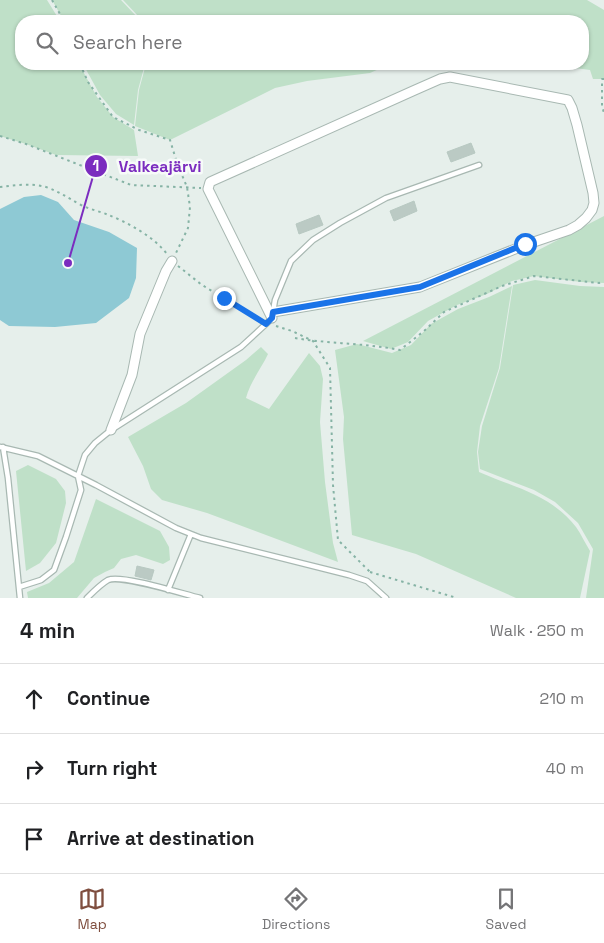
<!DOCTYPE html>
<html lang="en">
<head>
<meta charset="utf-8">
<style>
	body { margin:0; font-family:"Space Grotesk",sans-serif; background:#f6f6f6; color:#202124 }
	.stop { position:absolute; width:15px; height:15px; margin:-11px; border:4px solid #1a73e8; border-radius:50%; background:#fff }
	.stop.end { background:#1a73e8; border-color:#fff; box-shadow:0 1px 5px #0008 }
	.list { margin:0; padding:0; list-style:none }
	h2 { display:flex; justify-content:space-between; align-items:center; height:65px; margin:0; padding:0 20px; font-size:21px }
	h2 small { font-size:16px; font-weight:400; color:#757577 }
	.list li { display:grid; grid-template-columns:32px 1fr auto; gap:15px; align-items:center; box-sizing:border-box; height:70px; padding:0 20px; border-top:1px solid #e0e0e0 }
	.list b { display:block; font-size:19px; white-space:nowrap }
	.list em { font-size:16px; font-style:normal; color:#757577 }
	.icon { flex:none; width:28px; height:28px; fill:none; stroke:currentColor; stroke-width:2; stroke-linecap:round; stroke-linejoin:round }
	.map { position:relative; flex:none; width:604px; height:598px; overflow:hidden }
	.search { position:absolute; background:#fff; box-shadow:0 1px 4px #0004; left:15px; right:15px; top:15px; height:55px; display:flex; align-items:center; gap:12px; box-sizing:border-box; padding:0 18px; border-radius:20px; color:#757577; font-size:19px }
	.sheet { height:275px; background:#fff }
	nav { display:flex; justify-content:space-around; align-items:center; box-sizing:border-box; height:70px; border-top:1px solid #e0e0e0; background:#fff; font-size:14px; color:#757577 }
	nav a { display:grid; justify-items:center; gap:2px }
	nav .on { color:#7f4e3f }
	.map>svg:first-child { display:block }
	.green { fill:#bfe0c8 }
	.water { fill:#8ec9d4 }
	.building { fill:#bbcac4; stroke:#b8c9c2 }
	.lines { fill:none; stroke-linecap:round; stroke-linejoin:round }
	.service-casing { stroke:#a8b8b2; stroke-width:7 }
	.minor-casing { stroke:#a8b8b2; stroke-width:11 }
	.path { stroke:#86b3a5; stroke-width:2; stroke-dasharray:2.5 4; stroke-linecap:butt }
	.service { stroke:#fff; stroke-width:4.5 }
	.minor { stroke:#fff; stroke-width:9 }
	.route { stroke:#1a73e8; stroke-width:6 }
	.leader { fill:none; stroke:#7b2cbf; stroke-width:2 }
	.callout-dot { fill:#7b2cbf; stroke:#f7fbf9; stroke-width:2 }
	.mark-label { font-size:15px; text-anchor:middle; font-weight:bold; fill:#fff }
	.callout-label { font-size:16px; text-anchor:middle; font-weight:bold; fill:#7b2cbf; stroke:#f7fbf9; stroke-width:5; stroke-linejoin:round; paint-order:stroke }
</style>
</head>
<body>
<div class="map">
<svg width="604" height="598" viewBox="0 0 604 598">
	<rect width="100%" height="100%" fill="#e6efeb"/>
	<!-- green -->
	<path class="green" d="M 0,0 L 47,0 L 60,21 L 21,21 L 21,64 L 79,64 L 97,97 L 113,117 L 134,130 L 138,156 L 56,155 L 26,144 L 0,136 Z
		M 52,0 L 121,0 L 138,18 L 139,21 L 64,21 Z
		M 123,0 L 587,0 L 604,10 L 604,79 L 593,79 L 590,70 L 545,64 L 583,64 L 583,21 L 141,21 L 139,17 Z
		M 83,64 L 145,64 L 138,90 L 134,125 L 116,114 L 100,95 Z
		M 146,64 L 390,64 L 370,73 L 307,81 L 275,88 L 170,140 L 135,126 L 139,90 Z
		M 604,216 L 604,283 L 581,282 L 534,276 L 512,281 L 487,294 L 457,305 L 428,321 L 408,342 L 391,349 L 363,341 Z
		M 535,280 L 580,286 L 604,287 L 604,598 L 586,598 L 593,549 L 578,523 L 555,502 L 534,490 L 480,469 L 478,452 L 482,426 L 500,368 L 513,285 Z
		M 512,286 L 499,368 L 480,426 L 477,452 L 479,472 C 515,488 550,494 576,527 C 581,534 585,543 590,551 L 580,598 L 516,598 L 416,554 L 352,535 L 343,439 L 344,417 L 335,350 L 357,344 L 392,353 L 411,345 L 431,324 L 458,309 L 489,297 Z
		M 261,347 L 268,354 C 261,369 250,382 246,398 L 269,409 L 309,353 L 320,366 L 323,379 L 320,422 L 325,482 L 333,543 L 338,562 L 207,513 L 162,500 L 151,489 L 143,466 L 128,437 L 186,403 L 246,360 Z
		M 28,465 L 56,479 L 65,491 L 66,503 L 56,543 L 40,563 L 26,571 L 16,471 Z
		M 96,499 L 160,531 L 169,547 L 170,560 L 163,564 L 136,555 L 121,559 L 114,568 L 105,572 L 94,578 L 77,598 L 28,598 L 27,592 L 49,583 L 74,562 Z"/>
	<!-- water -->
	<path class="water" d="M 41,195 L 58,202 L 74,220 L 109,232 L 137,248 L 136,278 L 129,298 L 96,323 L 55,327 L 9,326 L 0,320 L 0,209 L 24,197 Z"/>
	<!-- building -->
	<path class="building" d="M 471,143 L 475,153 L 451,162 L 447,152 Z
		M 414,201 L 417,211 L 394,221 L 390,211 Z
		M 319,215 L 323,225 L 299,234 L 296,224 Z
		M 137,566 L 154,570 L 151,580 L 135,576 Z"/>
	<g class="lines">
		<defs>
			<path id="service" d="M 0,447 L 38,456 L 96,485 L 176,528 L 201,538 L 349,575 L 367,581 L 386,598
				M 3,447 L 8,478 L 20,598
				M 19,587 L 41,580 L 54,570 L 66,537 L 81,490 L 78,476 L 85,455 L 95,443 L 111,430 L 241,347 L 266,324 L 272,318 L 275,300 L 291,261 L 313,240 L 340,223 L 386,198 L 479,165
				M 168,590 L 191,534
				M 87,598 C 93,592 101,584 108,580 C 121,574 183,594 200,598"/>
			<path id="minor" d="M 272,318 L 210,193 L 208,189 L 210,182 L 415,90 L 440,79 L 450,77 L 568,100 L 572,108 L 577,125 L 593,193 L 594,203 L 592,210 L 586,218 L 578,225 L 569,230 L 525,245 L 420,287 L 273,312
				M 111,430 L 132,375 L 140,334 L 166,271 L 172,261"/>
		</defs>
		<!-- service casing -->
		<use href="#service" class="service-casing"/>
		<!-- minor casing -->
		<use href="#minor" class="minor-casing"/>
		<!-- path -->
		<path class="path" d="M 52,0 L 64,21
			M 80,64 L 88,82 L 113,117 L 139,130 L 170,140 L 177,163 L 187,187 L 190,207 L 188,228 L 175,255
			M 604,79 L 602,79 L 602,106 L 604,113
			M 0,136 L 26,144 L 131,185 L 201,188
			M 0,187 C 15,185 32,183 46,187 C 60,192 68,198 81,205 C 89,209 98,211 106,214 C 127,222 153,236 167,254
			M 178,266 L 202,285 L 260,320
			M 276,326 L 292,331 L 313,341 L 330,368 L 333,485 L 338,540 L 370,572
			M 295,338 C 330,344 365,343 400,350 L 424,331 L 444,312 L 502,286 L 534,276 L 599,283 L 604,282
			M 370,572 L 457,598"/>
		<!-- service -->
		<use href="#service" class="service"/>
		<!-- minor -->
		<use href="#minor" class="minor"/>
	</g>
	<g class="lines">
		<!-- route -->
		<path class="route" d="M 224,298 L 266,324 L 272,318 L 273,312 L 420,287 L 525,244"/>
	</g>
	<!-- callouts -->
	<path class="leader" d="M68 263L96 166"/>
	<g class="callout-dot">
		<circle cx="68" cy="263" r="5"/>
		<circle cx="96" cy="166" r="12"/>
	</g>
	<g class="mark-label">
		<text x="96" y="171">1</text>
	</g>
	<g class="callout-label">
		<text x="160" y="172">Valkeajärvi</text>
	</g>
</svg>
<div class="stop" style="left:525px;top:244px"></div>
<div class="stop end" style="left:224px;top:298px"></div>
<div class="search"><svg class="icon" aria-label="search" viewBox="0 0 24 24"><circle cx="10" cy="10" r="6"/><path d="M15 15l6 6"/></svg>Search here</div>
</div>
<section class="sheet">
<h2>4 min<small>Walk · 250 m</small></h2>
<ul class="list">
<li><svg class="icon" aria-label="ahead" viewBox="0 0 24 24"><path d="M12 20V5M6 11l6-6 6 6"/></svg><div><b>Continue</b></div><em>210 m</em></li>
<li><svg class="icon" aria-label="right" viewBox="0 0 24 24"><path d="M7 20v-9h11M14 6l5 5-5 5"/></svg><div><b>Turn right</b></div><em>40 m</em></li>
<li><svg class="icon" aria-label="arrive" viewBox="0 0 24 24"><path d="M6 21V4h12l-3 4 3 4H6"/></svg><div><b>Arrive at destination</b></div></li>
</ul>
</section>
<nav>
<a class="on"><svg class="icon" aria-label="map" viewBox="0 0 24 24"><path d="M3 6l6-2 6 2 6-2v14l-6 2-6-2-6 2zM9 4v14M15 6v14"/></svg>Map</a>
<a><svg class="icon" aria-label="directions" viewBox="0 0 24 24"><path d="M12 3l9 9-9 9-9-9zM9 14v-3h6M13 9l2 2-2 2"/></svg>Directions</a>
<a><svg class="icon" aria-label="saved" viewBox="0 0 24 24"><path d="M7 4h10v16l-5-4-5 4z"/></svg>Saved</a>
</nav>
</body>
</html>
